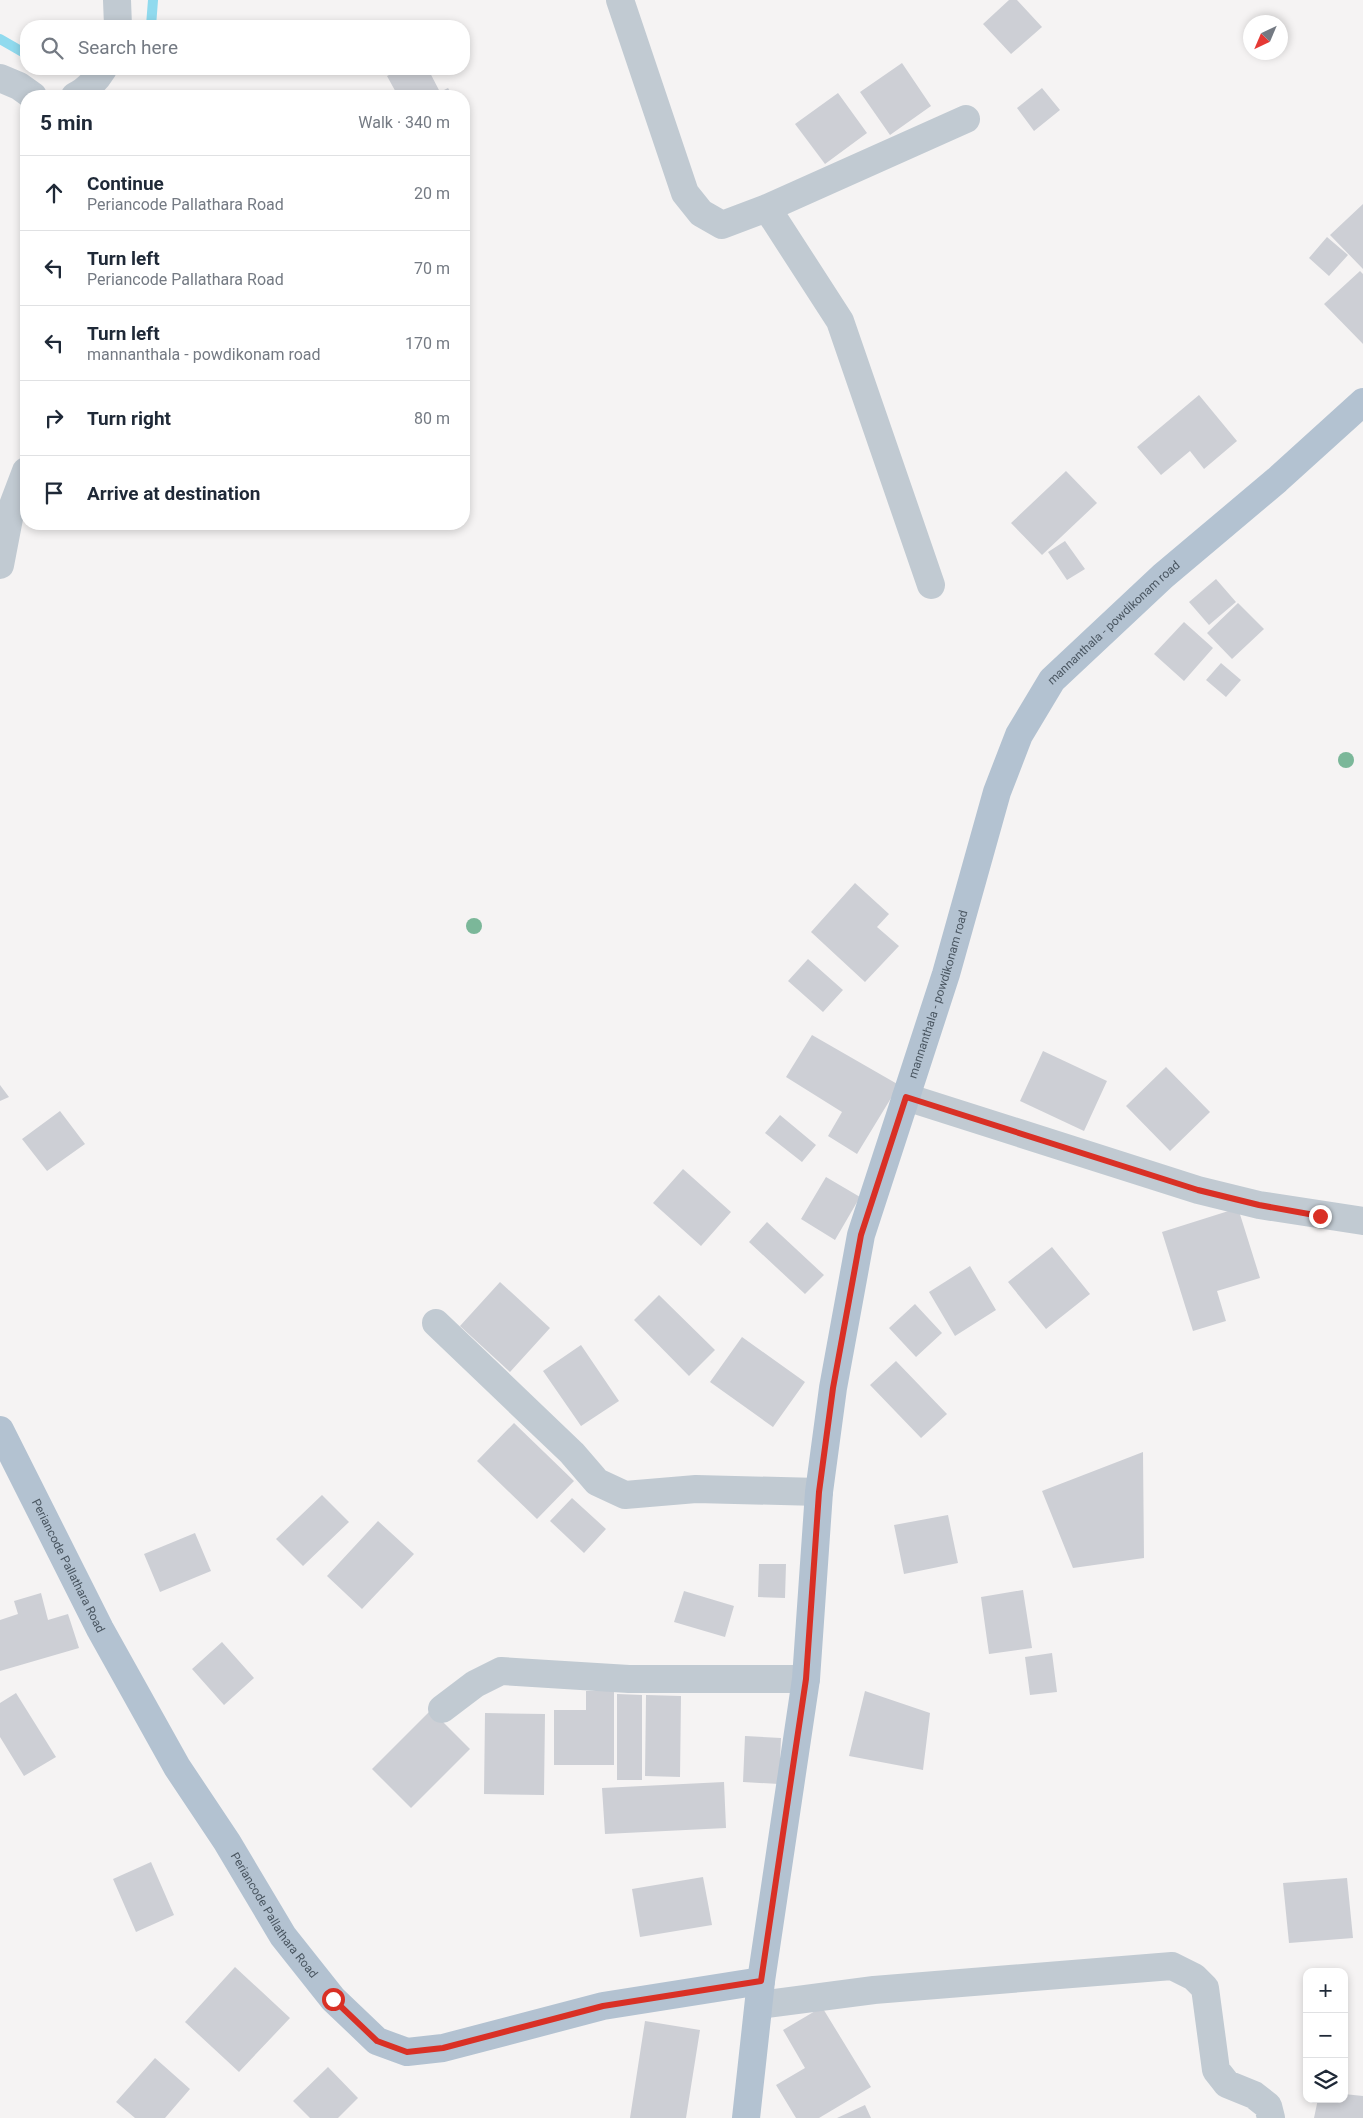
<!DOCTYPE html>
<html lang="en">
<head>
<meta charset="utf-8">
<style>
	body { margin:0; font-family:Roboto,sans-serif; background:#f2f2f3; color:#1f2937 }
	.controls { position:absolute; right:15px; bottom:15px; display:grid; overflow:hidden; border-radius:10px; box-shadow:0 2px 8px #0003 }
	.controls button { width:45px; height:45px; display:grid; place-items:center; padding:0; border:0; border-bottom:1px solid #e0e1e3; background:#fff; color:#1f2937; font:25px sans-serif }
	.compass { position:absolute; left:1243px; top:15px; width:45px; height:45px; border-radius:50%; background:#fff; box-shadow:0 2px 8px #0003; rotate:224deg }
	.stop { position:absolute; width:15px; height:15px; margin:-11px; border:4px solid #d93025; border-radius:50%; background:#fff }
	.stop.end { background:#d93025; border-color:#fff; box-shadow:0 1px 5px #0008 }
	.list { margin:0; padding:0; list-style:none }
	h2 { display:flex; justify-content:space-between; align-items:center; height:65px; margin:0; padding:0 20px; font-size:21px }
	h2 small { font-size:16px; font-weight:400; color:#747a83 }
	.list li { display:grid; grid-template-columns:32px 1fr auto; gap:15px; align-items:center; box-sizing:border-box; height:75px; padding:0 20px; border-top:1px solid #e0e1e3 }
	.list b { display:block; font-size:19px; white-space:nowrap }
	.list p { margin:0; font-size:16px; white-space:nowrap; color:#747a83 }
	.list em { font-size:16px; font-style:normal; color:#747a83 }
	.icon { flex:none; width:28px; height:28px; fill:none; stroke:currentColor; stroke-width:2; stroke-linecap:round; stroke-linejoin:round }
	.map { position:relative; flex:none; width:1363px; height:2118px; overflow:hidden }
	.search { position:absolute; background:#fff; box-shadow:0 2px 8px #0003; left:20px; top:20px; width:450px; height:55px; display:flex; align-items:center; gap:12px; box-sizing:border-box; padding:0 18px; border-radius:20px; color:#747a83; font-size:19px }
	.panel { position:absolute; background:#fff; box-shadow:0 2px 8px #0003; left:20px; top:90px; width:450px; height:440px; border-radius:20px }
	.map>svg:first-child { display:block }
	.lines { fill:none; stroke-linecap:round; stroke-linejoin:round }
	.stream { stroke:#90daee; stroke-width:10 }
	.building { fill:#cdcfd5 }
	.minor { stroke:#c1cad2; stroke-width:28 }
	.major { stroke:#b3c2d1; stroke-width:28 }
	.tree { fill:#7bb799 }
	.route { stroke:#d93025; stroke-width:6 }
	.labels { text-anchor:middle; stroke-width:4.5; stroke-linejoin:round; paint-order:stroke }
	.street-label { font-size:12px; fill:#4a5661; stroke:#fff }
</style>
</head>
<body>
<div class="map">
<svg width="1363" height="2118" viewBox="0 0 1363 2118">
	<rect width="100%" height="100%" fill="#f5f3f3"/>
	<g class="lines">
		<!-- stream -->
		<path class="stream" d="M 151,26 L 153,0
			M 0,39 L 26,54
			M 54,69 L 60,69"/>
	</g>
	<!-- building -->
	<path class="building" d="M 1009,0 L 1017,0 L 1042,27 L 1011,54 L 983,24 Z
		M 902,63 L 931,106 L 890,135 L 860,92 Z
		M 401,69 L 428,69 L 440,92 L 448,88 L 453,96 L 398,96 L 387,76 Z
		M 1042,88 L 1060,110 L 1034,131 L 1017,108 Z
		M 838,93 L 867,133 L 825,164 L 795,124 Z
		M 1363,204 L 1363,269 L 1330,235 Z
		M 1327,237 L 1348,255 L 1329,276 L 1309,258 Z
		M 1360,271 L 1363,274 L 1363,344 L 1324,304 Z
		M 1199,395 L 1237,441 L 1204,469 L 1190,451 L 1161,475 L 1137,447 Z
		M 1066,471 L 1097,503 L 1042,555 L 1011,523 Z
		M 1065,541 L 1085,569 L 1067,580 L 1048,552 Z
		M 1216,579 L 1236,602 L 1209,625 L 1189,602 Z
		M 1238,603 L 1264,629 L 1232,659 L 1207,633 Z
		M 1184,622 L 1213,648 L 1184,681 L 1154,654 Z
		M 1221,663 L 1241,680 L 1226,697 L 1206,680 Z
		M 855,883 L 889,914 L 877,927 L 899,946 L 865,982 L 811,932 Z
		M 808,959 L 843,990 L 823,1012 L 788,981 Z
		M 812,1035 L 899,1085 L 857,1154 L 828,1136 L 842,1112 L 786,1077 Z
		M 1043,1051 L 1107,1081 L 1084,1131 L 1020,1101 Z
		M 1166,1067 L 1210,1112 L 1170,1151 L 1126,1106 Z
		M 0,1085 L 9,1097 L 0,1101 Z
		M 60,1111 L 85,1144 L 47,1171 L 22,1139 Z
		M 780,1115 L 816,1145 L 802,1162 L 765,1133 Z
		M 683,1169 L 731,1212 L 701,1246 L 653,1203 Z
		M 826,1177 L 860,1197 L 835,1240 L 801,1219 Z
		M 1238,1208 L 1260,1278 L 1217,1291 L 1226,1321 L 1193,1331 L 1162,1232 Z
		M 767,1222 L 824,1275 L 805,1294 L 749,1242 Z
		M 1052,1247 L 1090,1294 L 1046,1329 L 1008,1282 Z
		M 970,1266 L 996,1310 L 955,1336 L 929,1292 Z
		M 500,1282 L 550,1328 L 510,1372 L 460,1326 Z
		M 659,1295 L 715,1350 L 689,1376 L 634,1320 Z
		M 915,1304 L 942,1333 L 916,1357 L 889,1328 Z
		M 742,1337 L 805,1382 L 773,1427 L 710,1382 Z
		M 581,1345 L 619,1401 L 581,1426 L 543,1371 Z
		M 896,1361 L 947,1414 L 921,1438 L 870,1385 Z
		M 514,1423 L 574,1481 L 537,1519 L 477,1461 Z
		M 1143,1452 L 1144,1558 L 1073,1568 L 1042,1491 Z
		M 322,1495 L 349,1522 L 303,1566 L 276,1539 Z
		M 572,1498 L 606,1529 L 584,1553 L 550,1521 Z
		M 948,1515 L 958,1563 L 904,1574 L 894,1525 Z
		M 378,1521 L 414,1554 L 362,1609 L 327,1576 Z
		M 195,1533 L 211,1571 L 160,1592 L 144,1554 Z
		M 759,1564 L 786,1564 L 785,1598 L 758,1597 Z
		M 1023,1590 L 1032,1648 L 989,1654 L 981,1597 Z
		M 684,1591 L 734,1606 L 725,1637 L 674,1622 Z
		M 41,1593 L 48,1620 L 68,1614 L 79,1648 L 0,1671 L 0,1620 L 18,1614 L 14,1601 Z
		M 222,1642 L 254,1678 L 224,1705 L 192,1669 Z
		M 1052,1653 L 1057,1692 L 1030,1695 L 1025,1657 Z
		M 586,1691 L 614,1691 L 614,1765 L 554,1765 L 554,1710 L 586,1710 Z
		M 865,1691 L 930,1713 L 923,1770 L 849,1756 Z
		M 16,1693 L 56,1757 L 24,1776 L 0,1737 L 0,1703 Z
		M 617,1694 L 642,1695 L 642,1780 L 617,1780 Z
		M 646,1695 L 681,1696 L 680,1777 L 645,1776 Z
		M 431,1710 L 470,1749 L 411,1808 L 372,1769 Z
		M 485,1713 L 545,1714 L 544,1795 L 484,1794 Z
		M 745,1736 L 781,1738 L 779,1784 L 743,1782 Z
		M 724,1782 L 726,1828 L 605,1834 L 602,1788 Z
		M 151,1862 L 174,1915 L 136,1932 L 113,1879 Z
		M 703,1877 L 712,1925 L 640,1937 L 632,1889 Z
		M 1347,1878 L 1353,1938 L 1289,1943 L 1283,1883 Z
		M 235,1967 L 290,2018 L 239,2072 L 185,2022 Z
		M 822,2007 L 871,2087 L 819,2118 L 796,2118 L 776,2085 L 805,2068 L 783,2030 Z
		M 645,2021 L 700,2030 L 686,2118 L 630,2118 Z
		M 155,2058 L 190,2089 L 165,2118 L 135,2118 L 116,2102 Z
		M 328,2067 L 358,2098 L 338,2118 L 310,2118 L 293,2101 Z
		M 1344,2094 L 1363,2096 L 1363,2118 L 1314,2118 L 1318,2099 L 1344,2099 Z
		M 865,2105 L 871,2118 L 837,2118 Z"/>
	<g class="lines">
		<!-- minor -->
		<path class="minor" d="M 117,0 L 118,26
			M 620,0 L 685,193 L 701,213 L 722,225 L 767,208 L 966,119
			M 0,78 L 19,86 L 33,96
			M 75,96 C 86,91 97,79 103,69
			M 767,208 L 840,321 L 931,585
			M 0,565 L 10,513 L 26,471
			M 906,1097 L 1198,1190 L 1259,1205 L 1363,1221
			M 436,1323 L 572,1453 L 597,1482 L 625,1495 L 696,1489 L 819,1492
			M 442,1709 L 475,1684 L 501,1671 L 629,1679 L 806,1679
			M 759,2005 L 874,1990 L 1172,1966 L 1194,1977 L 1205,1988 L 1216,2070 L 1227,2084 L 1254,2095 L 1268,2106 L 1271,2118"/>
		<!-- major -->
		<g class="major">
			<path id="s1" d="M 0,1430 L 100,1629 L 177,1767 L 227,1842 L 283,1936 L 333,1999 L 377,2041 L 407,2052 L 443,2048 L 603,2006 L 761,1981"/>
			<path id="s2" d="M 746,2118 L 761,1981 L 806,1679 L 819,1492 L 833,1388 L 861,1235 L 946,974 L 997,792 L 1019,735 L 1052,680 L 1163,576 L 1277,480 L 1363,402"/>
		</g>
	</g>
	<!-- trees -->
	<g class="tree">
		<circle cx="1346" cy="760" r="8"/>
		<circle cx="474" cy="926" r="8"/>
	</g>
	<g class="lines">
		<!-- route -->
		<path class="route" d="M 333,1999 L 377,2041 L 407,2052 L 443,2048 L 603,2006 L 761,1981 L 806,1679 L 819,1492 L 833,1388 L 861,1235 L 906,1097 L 1198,1190 L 1259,1205 L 1320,1216"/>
	</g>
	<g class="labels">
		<!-- street labels -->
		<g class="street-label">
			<text dy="4" stroke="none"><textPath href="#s2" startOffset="1564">mannanthala - powdikonam road</textPath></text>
			<text dy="4" stroke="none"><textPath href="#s2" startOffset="1144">mannanthala - powdikonam road</textPath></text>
			<text dy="4" stroke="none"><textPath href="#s1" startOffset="152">Periancode Pallathara Road</textPath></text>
			<text dy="4" stroke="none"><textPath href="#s1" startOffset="558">Periancode Pallathara Road</textPath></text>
		</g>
	</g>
</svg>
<div class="controls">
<button>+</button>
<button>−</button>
<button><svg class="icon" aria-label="layers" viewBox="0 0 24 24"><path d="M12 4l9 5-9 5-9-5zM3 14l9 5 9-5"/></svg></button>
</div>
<svg class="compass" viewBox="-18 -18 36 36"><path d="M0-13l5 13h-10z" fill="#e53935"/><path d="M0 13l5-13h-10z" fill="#747a83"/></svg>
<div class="stop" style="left:333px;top:1999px"></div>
<div class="stop end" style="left:1320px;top:1216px"></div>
<div class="search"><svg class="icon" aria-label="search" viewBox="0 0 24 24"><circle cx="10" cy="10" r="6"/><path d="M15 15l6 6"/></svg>Search here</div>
<section class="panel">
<h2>5 min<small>Walk · 340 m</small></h2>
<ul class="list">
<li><svg class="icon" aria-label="ahead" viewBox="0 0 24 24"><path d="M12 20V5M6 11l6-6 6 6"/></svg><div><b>Continue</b><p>Periancode Pallathara Road</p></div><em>20 m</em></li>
<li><svg class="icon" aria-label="left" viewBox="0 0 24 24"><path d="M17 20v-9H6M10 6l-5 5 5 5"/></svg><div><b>Turn left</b><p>Periancode Pallathara Road</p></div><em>70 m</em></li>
<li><svg class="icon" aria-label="left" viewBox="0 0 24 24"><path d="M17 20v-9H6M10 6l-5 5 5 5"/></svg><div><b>Turn left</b><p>mannanthala - powdikonam road</p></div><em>170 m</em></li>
<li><svg class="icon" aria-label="right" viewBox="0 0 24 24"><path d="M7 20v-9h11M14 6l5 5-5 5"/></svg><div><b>Turn right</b></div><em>80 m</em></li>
<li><svg class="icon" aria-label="arrive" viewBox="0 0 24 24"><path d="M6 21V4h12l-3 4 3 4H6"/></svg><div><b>Arrive at destination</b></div></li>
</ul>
</section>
</div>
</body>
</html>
